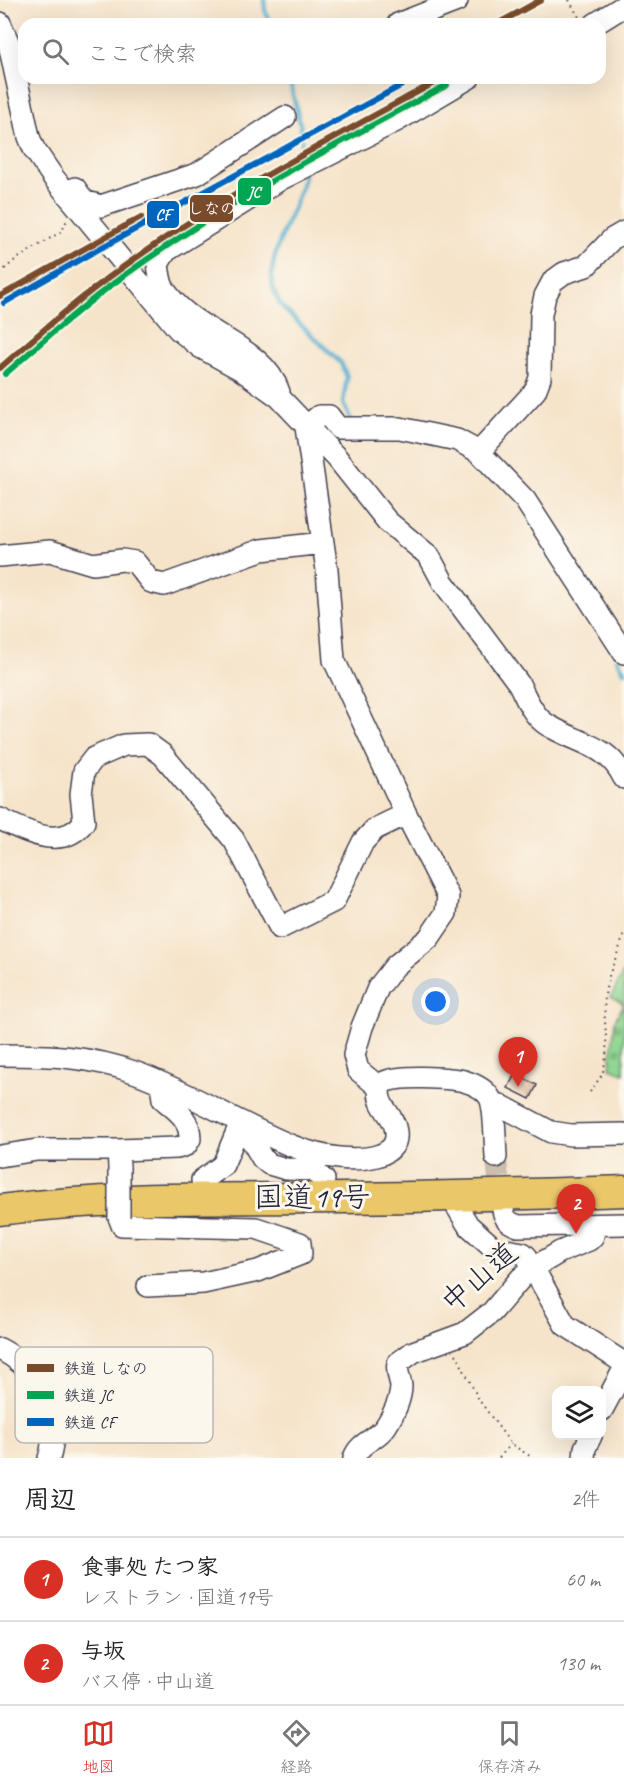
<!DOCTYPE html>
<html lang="ja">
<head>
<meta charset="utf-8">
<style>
	body { margin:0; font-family:Caveat,"Klee One",sans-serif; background:#f6f6f6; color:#222 }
	.controls { position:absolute; right:18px; bottom:18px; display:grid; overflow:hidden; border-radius:12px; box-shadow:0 6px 24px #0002 }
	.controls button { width:54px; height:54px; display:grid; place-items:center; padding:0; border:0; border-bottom:2px solid #e0e0e0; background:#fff; color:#222; font:30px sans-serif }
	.you { position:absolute; left:436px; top:1002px; width:21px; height:21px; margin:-15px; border:4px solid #fff; border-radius:50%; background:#1a73e8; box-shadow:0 0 0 9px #1a73e833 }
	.badge { display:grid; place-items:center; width:39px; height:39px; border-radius:50%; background:#d93025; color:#fff; font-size:20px; font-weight:700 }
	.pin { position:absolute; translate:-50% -50px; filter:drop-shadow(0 2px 3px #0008) }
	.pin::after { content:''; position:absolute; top:32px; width:21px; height:18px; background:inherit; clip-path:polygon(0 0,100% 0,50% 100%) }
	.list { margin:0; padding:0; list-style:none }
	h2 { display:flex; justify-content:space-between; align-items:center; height:78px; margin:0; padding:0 24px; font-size:26px }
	h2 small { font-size:20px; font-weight:400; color:#767676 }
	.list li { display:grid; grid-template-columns:39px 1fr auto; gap:18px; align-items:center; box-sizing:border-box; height:84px; padding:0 24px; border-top:2px solid #e0e0e0 }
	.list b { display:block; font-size:22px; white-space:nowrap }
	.list p { margin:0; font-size:20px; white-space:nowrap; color:#767676 }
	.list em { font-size:20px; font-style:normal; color:#767676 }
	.icon { flex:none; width:33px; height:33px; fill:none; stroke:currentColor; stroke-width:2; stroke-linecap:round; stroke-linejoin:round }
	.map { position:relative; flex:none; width:624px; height:1458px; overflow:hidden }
	.search { position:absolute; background:#fff; box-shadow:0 6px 24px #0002; left:18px; right:18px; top:18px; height:66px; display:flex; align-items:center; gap:15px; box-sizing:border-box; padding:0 21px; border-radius:18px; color:#767676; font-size:22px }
	.sheet { height:246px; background:#fff }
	nav { display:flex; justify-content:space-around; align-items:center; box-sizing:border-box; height:84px; border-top:2px solid #e0e0e0; background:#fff; font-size:16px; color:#767676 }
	nav a { display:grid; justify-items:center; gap:3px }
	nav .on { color:#d93025 }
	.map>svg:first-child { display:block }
	.cemetery { fill:url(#cemetery-stones); stroke:#587c66; stroke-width:1.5 }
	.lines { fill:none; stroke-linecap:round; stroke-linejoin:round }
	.stream { stroke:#52aed0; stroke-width:4.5 }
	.building { fill:url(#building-cross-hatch) }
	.minor-tunnel { stroke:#ccbdad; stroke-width:21; stroke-dasharray:21 10; stroke-linecap:butt }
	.minor-casing { stroke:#423f50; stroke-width:24 }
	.highway-casing { stroke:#423f50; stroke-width:33 }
	.path { stroke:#423f50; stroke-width:2; stroke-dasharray:1.5 4.5; stroke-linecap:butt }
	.minor { stroke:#fff; stroke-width:21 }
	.highway { stroke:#eac769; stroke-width:30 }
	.minor-bridge-casing { stroke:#423f50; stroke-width:24; stroke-linecap:butt }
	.minor-bridge { stroke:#fff; stroke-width:21 }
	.rail-1-casing { stroke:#fbf7ec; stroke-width:10 }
	.rail-2-casing { stroke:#fbf7ec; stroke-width:10 }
	.rail-3-casing { stroke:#fbf7ec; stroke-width:10 }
	.rail-1 { stroke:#7a4b2a; stroke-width:6 }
	.rail-2 { stroke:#00a651; stroke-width:6 }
	.rail-3 { stroke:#0065bd; stroke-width:6 }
	.labels { text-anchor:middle; stroke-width:6; stroke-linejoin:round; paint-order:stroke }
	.street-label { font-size:30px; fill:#22223b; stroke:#fbf7ec }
	.key { fill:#fbf7ec; stroke:#bab7b7; stroke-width:1.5 }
	.key-label { font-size:16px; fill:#22223b }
	.line-badge { stroke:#fbf7ec; stroke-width:2 }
	.badge-label { font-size:16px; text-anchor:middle; font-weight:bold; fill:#fff }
</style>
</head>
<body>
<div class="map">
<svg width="624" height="1458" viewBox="0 0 624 1458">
	<defs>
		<pattern id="cemetery-stones" width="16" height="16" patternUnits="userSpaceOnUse" patternTransform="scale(1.5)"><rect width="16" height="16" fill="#8ed691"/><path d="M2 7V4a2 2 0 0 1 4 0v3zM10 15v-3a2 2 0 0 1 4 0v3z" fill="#7ab77e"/></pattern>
		<pattern id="building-cross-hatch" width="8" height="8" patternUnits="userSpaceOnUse" patternTransform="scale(1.5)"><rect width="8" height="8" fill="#e2b292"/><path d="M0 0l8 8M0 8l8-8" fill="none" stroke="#c2997f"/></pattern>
	</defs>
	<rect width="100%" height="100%" fill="#fbf7ec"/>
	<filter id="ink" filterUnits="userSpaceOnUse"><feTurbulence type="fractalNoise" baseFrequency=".0167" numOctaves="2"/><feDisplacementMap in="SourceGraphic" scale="12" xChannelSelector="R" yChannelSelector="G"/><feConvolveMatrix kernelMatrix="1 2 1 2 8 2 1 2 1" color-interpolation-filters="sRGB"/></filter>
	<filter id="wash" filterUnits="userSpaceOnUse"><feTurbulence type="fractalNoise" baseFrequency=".008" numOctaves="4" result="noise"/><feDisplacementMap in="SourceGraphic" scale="24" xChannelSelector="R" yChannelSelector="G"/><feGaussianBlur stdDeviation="1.35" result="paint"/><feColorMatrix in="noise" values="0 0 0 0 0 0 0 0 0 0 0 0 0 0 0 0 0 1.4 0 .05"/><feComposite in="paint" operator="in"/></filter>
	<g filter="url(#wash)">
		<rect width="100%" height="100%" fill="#f6e4ca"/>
		<!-- cemetery -->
		<path class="cemetery" d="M 624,971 L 624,1073 L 610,1068 L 615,1020 L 624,1004 L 611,997 Z"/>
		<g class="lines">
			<!-- stream -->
			<path class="stream" d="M 264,0 L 265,10 L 270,24
				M 289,78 L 300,124 L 304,161
				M 304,175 C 298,217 250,269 284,309 L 341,363 L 347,377 L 343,403 L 351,421
				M 617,659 L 624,671"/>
		</g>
		<g id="blocks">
			<!-- building -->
			<path class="building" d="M 515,1074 L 537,1085 L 530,1099 L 508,1088 Z"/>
		</g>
	</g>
	<g filter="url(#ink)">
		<use href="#blocks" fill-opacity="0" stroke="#423f50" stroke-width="1.5"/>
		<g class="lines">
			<!-- minor-tunnel -->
			<path class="minor-tunnel" d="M 496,1157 L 502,1206"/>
			<defs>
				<path id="minor" d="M 0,23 L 9,44 L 29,137 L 34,149 L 53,177 L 178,329 L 200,347 L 240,369 L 279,397 L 337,458 L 387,521 L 429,556 L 443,582 L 519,684 C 525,696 531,711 541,720 C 544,723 549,726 553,728 C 581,744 609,746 624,778
					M 398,24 L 457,1
					M 595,24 L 624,6
					M 75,188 L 84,201 L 101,206 L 197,174 L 285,117
					M 279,392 C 263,343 189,333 163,287 C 160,281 159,272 158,264 L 166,251 L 281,179 L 398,120 L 469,78
					M 306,427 L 327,570 L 334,660 L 406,814 L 448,896 L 446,913 L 429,938 L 395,966 L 378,988 L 362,1027 L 354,1055 L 358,1070 L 380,1088
					M 306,427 L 319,416 L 329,416 L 338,428 L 400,428 L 457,440 L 479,452 L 525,500 L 624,653
					M 479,452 L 535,391 L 540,378 L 541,314 L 545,296 L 553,281 L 564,273 L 586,266 L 612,239 L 624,232
					M 0,556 L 50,551 L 93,564 L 122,560 L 135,562 L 151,582 L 164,585 L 261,550 L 323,543
					M 0,819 C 27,832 62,851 84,822 L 81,794 L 84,771 L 94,758 L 124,745 L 148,744 L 163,755 L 234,840 L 280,928 L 334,901 L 363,842 L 375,829 L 406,814
					M 0,1055 C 48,1055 89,1056 134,1072 C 171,1085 207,1105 241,1122 C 273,1138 303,1154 339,1158 C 359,1160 404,1160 395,1127 C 393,1118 386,1112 382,1104 C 379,1098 377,1088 383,1083 C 393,1074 451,1078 464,1081 C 474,1084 485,1089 490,1098 C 495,1108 495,1144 496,1157
					M 492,1103 L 500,1105 L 551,1132 L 571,1135 L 624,1134
					M 241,1122 L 262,1158 L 269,1164 L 286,1169 L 313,1170 L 324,1180
					M 0,1156 L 37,1150 L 118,1150
					M 119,1167 L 118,1150 L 177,1148 L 186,1145 L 190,1139 C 190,1119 178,1111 163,1099 L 161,1084
					M 202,1180 L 223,1165 L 241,1122
					M 457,1207 L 468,1225 L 494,1248 L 523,1253 L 527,1257 L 565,1325 L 624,1363
					M 503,1210 C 505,1220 508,1222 518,1226 L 624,1224
					M 119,1217 L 122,1225 L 256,1228 L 300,1243 L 301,1254 L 258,1271 L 203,1283 L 148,1286
					M 0,1349 C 32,1366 57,1398 53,1435 C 52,1443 52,1451 49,1458
					M 602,1410 L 624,1369
					M 354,1458 C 360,1441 377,1440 386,1426 C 393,1415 401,1399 401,1386 C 400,1378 396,1372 398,1363 L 413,1352 L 465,1333 L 492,1312 L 521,1278 L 533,1268 L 560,1252 L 589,1240 L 593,1236 L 595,1225
					M 584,1458 L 585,1448 L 591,1436"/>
				<path id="highway" d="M 0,1210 C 115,1195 231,1199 346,1198 C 439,1197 531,1194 624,1191"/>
			</defs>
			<!-- minor casing -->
			<use href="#minor" class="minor-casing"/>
			<!-- highway casing -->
			<use href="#highway" class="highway-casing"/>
			<!-- path -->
			<path class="path" d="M 569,0 L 580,19
				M 0,273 L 15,260 L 62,231 L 67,220
				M 590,1092 C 594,1086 598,1081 601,1076 C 612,1052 602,1021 605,996 C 607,973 619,954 624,933
				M 456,1354 L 479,1400 L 511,1444 L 533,1458
				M 499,1458 L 511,1444"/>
			<!-- minor -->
			<use href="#minor" class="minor"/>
			<!-- highway -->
			<use href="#highway" class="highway"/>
			<defs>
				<path id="minor-bridge" d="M 119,1167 L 119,1217"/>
			</defs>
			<!-- minor-bridge casing -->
			<use href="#minor-bridge" class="minor-bridge-casing"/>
			<!-- minor-bridge -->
			<use href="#minor-bridge" class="minor-bridge"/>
			<defs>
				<path id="rail-1" d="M 497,24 L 541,0
					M 0,296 L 141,217
					M 0,368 C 39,334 77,300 119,270 C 221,196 333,138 443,78"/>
				<path id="rail-2" d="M 5,374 C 44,340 83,305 125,275 C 226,202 337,144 447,85"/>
				<path id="rail-3" d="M 4,303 L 95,251 L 402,85"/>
			</defs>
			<!-- rail-1 casing -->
			<use href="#rail-1" class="rail-1-casing"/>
			<!-- rail-2 casing -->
			<use href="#rail-2" class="rail-2-casing"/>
			<!-- rail-3 casing -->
			<use href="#rail-3" class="rail-3-casing"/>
			<!-- rail-1 -->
			<use href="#rail-1" class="rail-1"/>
			<!-- rail-2 -->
			<use href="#rail-2" class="rail-2"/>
			<!-- rail-3 -->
			<use href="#rail-3" class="rail-3"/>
		</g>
	</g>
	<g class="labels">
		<!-- street labels -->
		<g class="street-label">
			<text x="312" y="1207">国道19号</text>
			<text transform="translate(479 1277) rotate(-41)" y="10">中山道</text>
		</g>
	</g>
	<!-- legend -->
	<rect x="15" y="1347" width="198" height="96" rx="9" class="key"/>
	<rect x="27" y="1364" width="27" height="8" fill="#7a4b2a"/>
	<rect x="27" y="1391" width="27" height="8" fill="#00a651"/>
	<rect x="27" y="1418" width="27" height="8" fill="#0065bd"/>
	<g class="key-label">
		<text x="64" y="1374">鉄道 しなの</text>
		<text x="64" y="1401">鉄道 JC</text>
		<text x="64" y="1428">鉄道 CF</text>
	</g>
	<g class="line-badge">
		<rect x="237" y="177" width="35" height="29" rx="6" fill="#00a651"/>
		<rect x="189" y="194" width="45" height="29" rx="6" fill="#7a4b2a"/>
		<rect x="146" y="200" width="34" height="29" rx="6" fill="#0065bd"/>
	</g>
	<g class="badge-label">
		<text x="254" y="197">JC</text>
		<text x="212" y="214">しなの</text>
		<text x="163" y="220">CF</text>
	</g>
</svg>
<div class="controls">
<button><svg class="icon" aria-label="layers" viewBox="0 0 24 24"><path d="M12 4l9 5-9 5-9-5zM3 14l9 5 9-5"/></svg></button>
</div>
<div class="you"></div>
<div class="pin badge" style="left:518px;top:1087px">1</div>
<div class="pin badge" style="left:576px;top:1234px">2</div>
<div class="search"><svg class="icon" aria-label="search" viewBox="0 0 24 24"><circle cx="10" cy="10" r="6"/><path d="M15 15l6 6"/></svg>ここで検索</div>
</div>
<section class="sheet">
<h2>周辺<small>2件</small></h2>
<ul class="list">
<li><span class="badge">1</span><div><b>食事処 たつ家</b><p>レストラン · 国道19号</p></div><em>60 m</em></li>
<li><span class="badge">2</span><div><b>与坂</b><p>バス停 · 中山道</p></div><em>130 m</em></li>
</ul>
</section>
<nav>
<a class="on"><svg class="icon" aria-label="map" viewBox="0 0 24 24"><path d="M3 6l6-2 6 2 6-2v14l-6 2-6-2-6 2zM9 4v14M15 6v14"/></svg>地図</a>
<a><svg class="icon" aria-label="directions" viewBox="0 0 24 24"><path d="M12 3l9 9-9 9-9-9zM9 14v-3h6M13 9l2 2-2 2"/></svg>経路</a>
<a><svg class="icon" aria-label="saved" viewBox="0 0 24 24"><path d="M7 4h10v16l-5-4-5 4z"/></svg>保存済み</a>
</nav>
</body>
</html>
